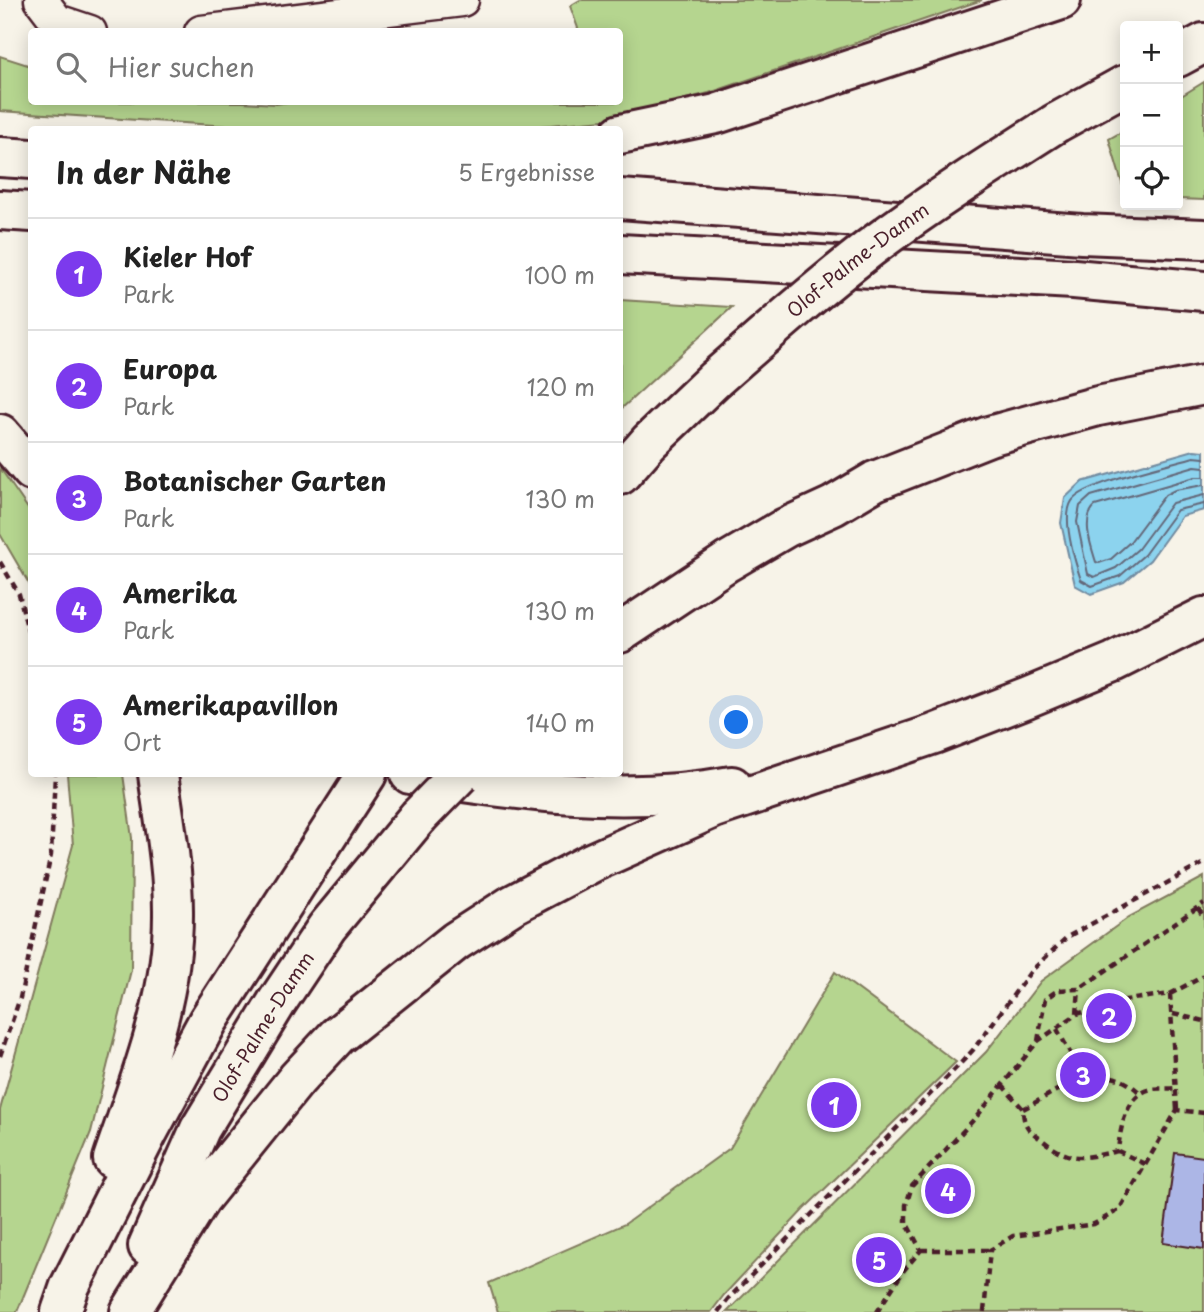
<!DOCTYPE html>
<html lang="de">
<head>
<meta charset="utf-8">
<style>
	body { margin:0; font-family:"Playpen Sans",sans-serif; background:#f2f2f2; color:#222 }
	.controls { position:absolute; right:21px; top:21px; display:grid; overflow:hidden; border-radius:7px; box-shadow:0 4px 18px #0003 }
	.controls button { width:63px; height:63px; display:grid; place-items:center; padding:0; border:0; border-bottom:2px solid #e0e0e0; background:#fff; color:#222; font:35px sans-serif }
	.you { position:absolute; left:737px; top:723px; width:24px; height:24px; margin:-18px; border:5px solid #fff; border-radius:50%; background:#1a73e8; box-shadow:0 0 0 10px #1a73e833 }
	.badge { display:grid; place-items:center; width:46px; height:46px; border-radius:50%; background:#7c3aed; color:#fff; font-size:23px; font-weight:700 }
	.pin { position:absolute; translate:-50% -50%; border:4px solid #fff; box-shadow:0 2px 7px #0006 }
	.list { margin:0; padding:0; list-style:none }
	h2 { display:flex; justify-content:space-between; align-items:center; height:91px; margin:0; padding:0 28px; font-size:30px }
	h2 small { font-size:23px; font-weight:400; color:#767676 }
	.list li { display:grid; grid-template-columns:46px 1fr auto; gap:21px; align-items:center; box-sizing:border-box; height:112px; padding:0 28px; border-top:2px solid #e0e0e0 }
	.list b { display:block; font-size:26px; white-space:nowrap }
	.list p { margin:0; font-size:23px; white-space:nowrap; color:#767676 }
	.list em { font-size:23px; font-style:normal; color:#767676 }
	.icon { flex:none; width:38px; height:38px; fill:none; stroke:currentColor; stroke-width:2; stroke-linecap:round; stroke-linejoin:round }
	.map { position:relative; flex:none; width:1204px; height:1312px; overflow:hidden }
	.search { position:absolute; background:#fff; box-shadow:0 4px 18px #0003; left:28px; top:28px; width:595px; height:77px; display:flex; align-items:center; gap:18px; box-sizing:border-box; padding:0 24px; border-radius:7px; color:#767676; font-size:26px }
	.panel { position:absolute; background:#fff; box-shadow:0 4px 18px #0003; left:28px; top:126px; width:595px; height:651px; border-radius:7px }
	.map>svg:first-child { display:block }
	.green { fill:#b5d58f; stroke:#807a5d; stroke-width:2 }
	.water { fill:#8cd3ee; stroke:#728ba0; stroke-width:2 }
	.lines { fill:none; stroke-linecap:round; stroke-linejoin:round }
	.shore { stroke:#646779; stroke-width:2 }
	.building { fill:#acb6e6; stroke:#4a1f2b; stroke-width:2 }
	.minor-casing { stroke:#4a1f2b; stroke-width:37 }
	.trunk-casing { stroke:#4a1f2b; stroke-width:44 }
	.path { stroke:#4a1f2b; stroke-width:4.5; stroke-dasharray:7 5; stroke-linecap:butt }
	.minor { stroke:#f7f3e8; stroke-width:32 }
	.trunk { stroke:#f7f3e8; stroke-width:38 }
	.trunk-bridge-casing { stroke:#4a1f2b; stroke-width:44; stroke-linecap:butt }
	.trunk-bridge { stroke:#f7f3e8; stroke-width:38 }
	.labels { text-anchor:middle; stroke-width:7; stroke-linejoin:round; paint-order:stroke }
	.street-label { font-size:19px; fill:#4a1f2b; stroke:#f7f3e8 }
</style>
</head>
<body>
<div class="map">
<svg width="1204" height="1312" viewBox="0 0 1204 1312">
	<rect width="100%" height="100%" fill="#f7f3e8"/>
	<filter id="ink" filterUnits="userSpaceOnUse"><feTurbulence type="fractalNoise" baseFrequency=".0143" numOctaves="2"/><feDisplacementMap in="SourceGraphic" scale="14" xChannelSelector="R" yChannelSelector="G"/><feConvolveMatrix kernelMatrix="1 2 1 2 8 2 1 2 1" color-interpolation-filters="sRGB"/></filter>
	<g filter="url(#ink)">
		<!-- green -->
		<path class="green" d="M 580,0 L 982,0 L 709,93 L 604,120 L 507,129 L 277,129 L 0,111 L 0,56 L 31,66 L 32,102 L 242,102 L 276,104 L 289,102 L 620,102 L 620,32 L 579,31 L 570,6 Z
			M 1204,82 L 1204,200 L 1178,199 L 1178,98 Z
			M 1125,130 L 1125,193 L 1109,139 Z
			M 620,300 L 732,307 L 620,410 Z
			M 0,468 L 31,513 L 31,587 L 0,534 Z
			M 67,774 L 123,774 L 132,838 L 131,970 L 91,1132 L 17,1312 L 0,1312 L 0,1110 L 73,845 Z
			M 1204,877 L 1204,1312 L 727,1312 L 986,1052 L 1041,981 L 1129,917 Z
			M 835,972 L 956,1062 L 804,1209 L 724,1295 L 711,1312 L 498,1312 L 489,1283 L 625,1224 L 730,1148 Z"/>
		<!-- water -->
		<path class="water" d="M 1194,450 L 1204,451 L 1204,510 L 1182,516 L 1150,560 L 1124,582 L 1091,594 L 1075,585 L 1061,523 L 1065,498 L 1082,482 Z"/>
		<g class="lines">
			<!-- shore -->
			<path class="shore" d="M 1204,458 L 1194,457 C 1170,464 1084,483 1072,501 C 1061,518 1075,562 1081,580 L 1092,586 L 1120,576 L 1144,555 L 1177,510 L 1204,504
				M 1204,467 L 1195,466 L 1091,496 L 1080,506 L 1077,522 L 1088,574 L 1094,577 L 1116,568 L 1138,549 L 1172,503 L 1204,495
				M 1204,477 L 1195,477 L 1095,506 C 1081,519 1091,546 1096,562 L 1099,563 L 1111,559 L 1130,542 L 1165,495 L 1175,490 L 1204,485"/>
		</g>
		<!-- building -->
		<path class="building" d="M 1175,1153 L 1204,1157 L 1204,1249 L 1163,1243 Z
			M869 1261a10 10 0 1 1 20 0a10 10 0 1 1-20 0Z"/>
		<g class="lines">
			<defs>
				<path id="minor" d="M 41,0 L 57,21 L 90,32
					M 201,32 L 462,0"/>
				<g id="trunk">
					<path d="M 1178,57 L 1204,43"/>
					<path d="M 1056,123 L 1125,85"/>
					<path d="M 620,134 L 716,114 L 1061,0"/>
					<path d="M 0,157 L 32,159"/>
					<path d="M 620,199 L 1082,234 L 1204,239"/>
					<path d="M 0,210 L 32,212"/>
					<path d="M 620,254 L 1074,279 L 1204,291"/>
					<path d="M 0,434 L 32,471"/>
					<path d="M 620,475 L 649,442 L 715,379"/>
					<path d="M 620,633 L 727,562 L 785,528 L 833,506 L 875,481 L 989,436 L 1098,406 L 1204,385"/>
					<path d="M 410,774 C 517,791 625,806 732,786"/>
					<path d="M 113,1159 C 140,1080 174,996 173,911 C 173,866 164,819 158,774"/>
					<path id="s1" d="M 148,1246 L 200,1129 L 277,1002 L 327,927 L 418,817"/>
					<path d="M 61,1312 L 70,1286 L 148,1132 L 208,1021 L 367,774"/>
					<path d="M 130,1312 L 201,1198 L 297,1079 L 337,1036 L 456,941 L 512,905 L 593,862 L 714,808 L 934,734 L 1027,698 L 1114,662 L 1204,617"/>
				</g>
			</defs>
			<!-- minor casing -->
			<use href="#minor" class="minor-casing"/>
			<!-- trunk casing -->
			<use href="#trunk" class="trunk-casing"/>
			<!-- path -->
			<path class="path" d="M 0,562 L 19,594 L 32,648
				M 1198,908 L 1204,918
				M 1170,994 L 1177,1110
				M 1077,1014 L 1079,989
				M 1173,1014 L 1204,1021
				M 1057,1029 L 1073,1058 L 1089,1075
				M 1038,1041 L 1045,999 L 1058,990 L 1079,989 L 1204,903
				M 0,1056 L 20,998 L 51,855 L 55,774
				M 1002,1085 L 1023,1109 C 1023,1125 1028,1130 1041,1139 C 1072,1164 1082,1158 1118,1151
				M 1023,1109 C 1062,1089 1102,1055 1141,1094
				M 1204,1157 L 1204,1156
				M 1145,1164 L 1118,1151 C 1120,1129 1126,1094 1152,1089 C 1160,1088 1168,1089 1175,1088
				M 921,1250 L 990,1250
				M 718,1312 L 728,1299 L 959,1065 L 973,1050 L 1031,971 L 1067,937 L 1204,863
				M 877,1312 L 904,1270 L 921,1250 L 906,1222 L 906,1205 L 912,1186 L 978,1115 L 1038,1041 L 1077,1014 L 1119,1001 L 1170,994 L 1204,976
				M 984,1312 L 990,1250 L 1013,1236 L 1094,1224 L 1119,1210 L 1177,1110 L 1204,1113"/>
			<!-- minor -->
			<use href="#minor" class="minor"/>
			<!-- trunk -->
			<use href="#trunk" class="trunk"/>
			<defs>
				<g id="trunk-bridge">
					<path id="s2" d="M 715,379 C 766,334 817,289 870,248 C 930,203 993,163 1056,123"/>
					<path d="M 418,817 L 460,774"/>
				</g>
			</defs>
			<!-- trunk-bridge casing -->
			<use href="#trunk-bridge" class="trunk-bridge-casing"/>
			<!-- trunk-bridge -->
			<use href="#trunk-bridge" class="trunk-bridge"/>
		</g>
	</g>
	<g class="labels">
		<!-- street labels -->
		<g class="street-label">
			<text dy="7" stroke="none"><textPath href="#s2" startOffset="186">Olof-Palme-Damm</textPath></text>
			<text dy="7" stroke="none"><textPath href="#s1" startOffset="248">Olof-Palme-Damm</textPath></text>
		</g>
	</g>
</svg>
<div class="controls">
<button>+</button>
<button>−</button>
<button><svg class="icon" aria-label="locate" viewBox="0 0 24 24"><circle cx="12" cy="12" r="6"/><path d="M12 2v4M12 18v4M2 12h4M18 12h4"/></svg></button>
</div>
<div class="you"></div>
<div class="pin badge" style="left:834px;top:1105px">1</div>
<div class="pin badge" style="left:1109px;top:1016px">2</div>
<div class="pin badge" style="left:1083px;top:1075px">3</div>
<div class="pin badge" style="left:948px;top:1191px">4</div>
<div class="pin badge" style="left:879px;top:1260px">5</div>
<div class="search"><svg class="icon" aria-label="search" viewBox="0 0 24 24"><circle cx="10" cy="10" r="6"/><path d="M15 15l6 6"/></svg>Hier suchen</div>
<section class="panel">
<h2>In der Nähe<small>5 Ergebnisse</small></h2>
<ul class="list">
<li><span class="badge">1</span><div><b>Kieler Hof</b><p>Park</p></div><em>100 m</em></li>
<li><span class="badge">2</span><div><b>Europa</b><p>Park</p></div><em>120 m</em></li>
<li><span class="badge">3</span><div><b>Botanischer Garten</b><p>Park</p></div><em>130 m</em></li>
<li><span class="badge">4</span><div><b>Amerika</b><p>Park</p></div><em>130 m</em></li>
<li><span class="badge">5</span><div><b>Amerikapavillon</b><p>Ort</p></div><em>140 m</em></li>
</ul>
</section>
</div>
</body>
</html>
